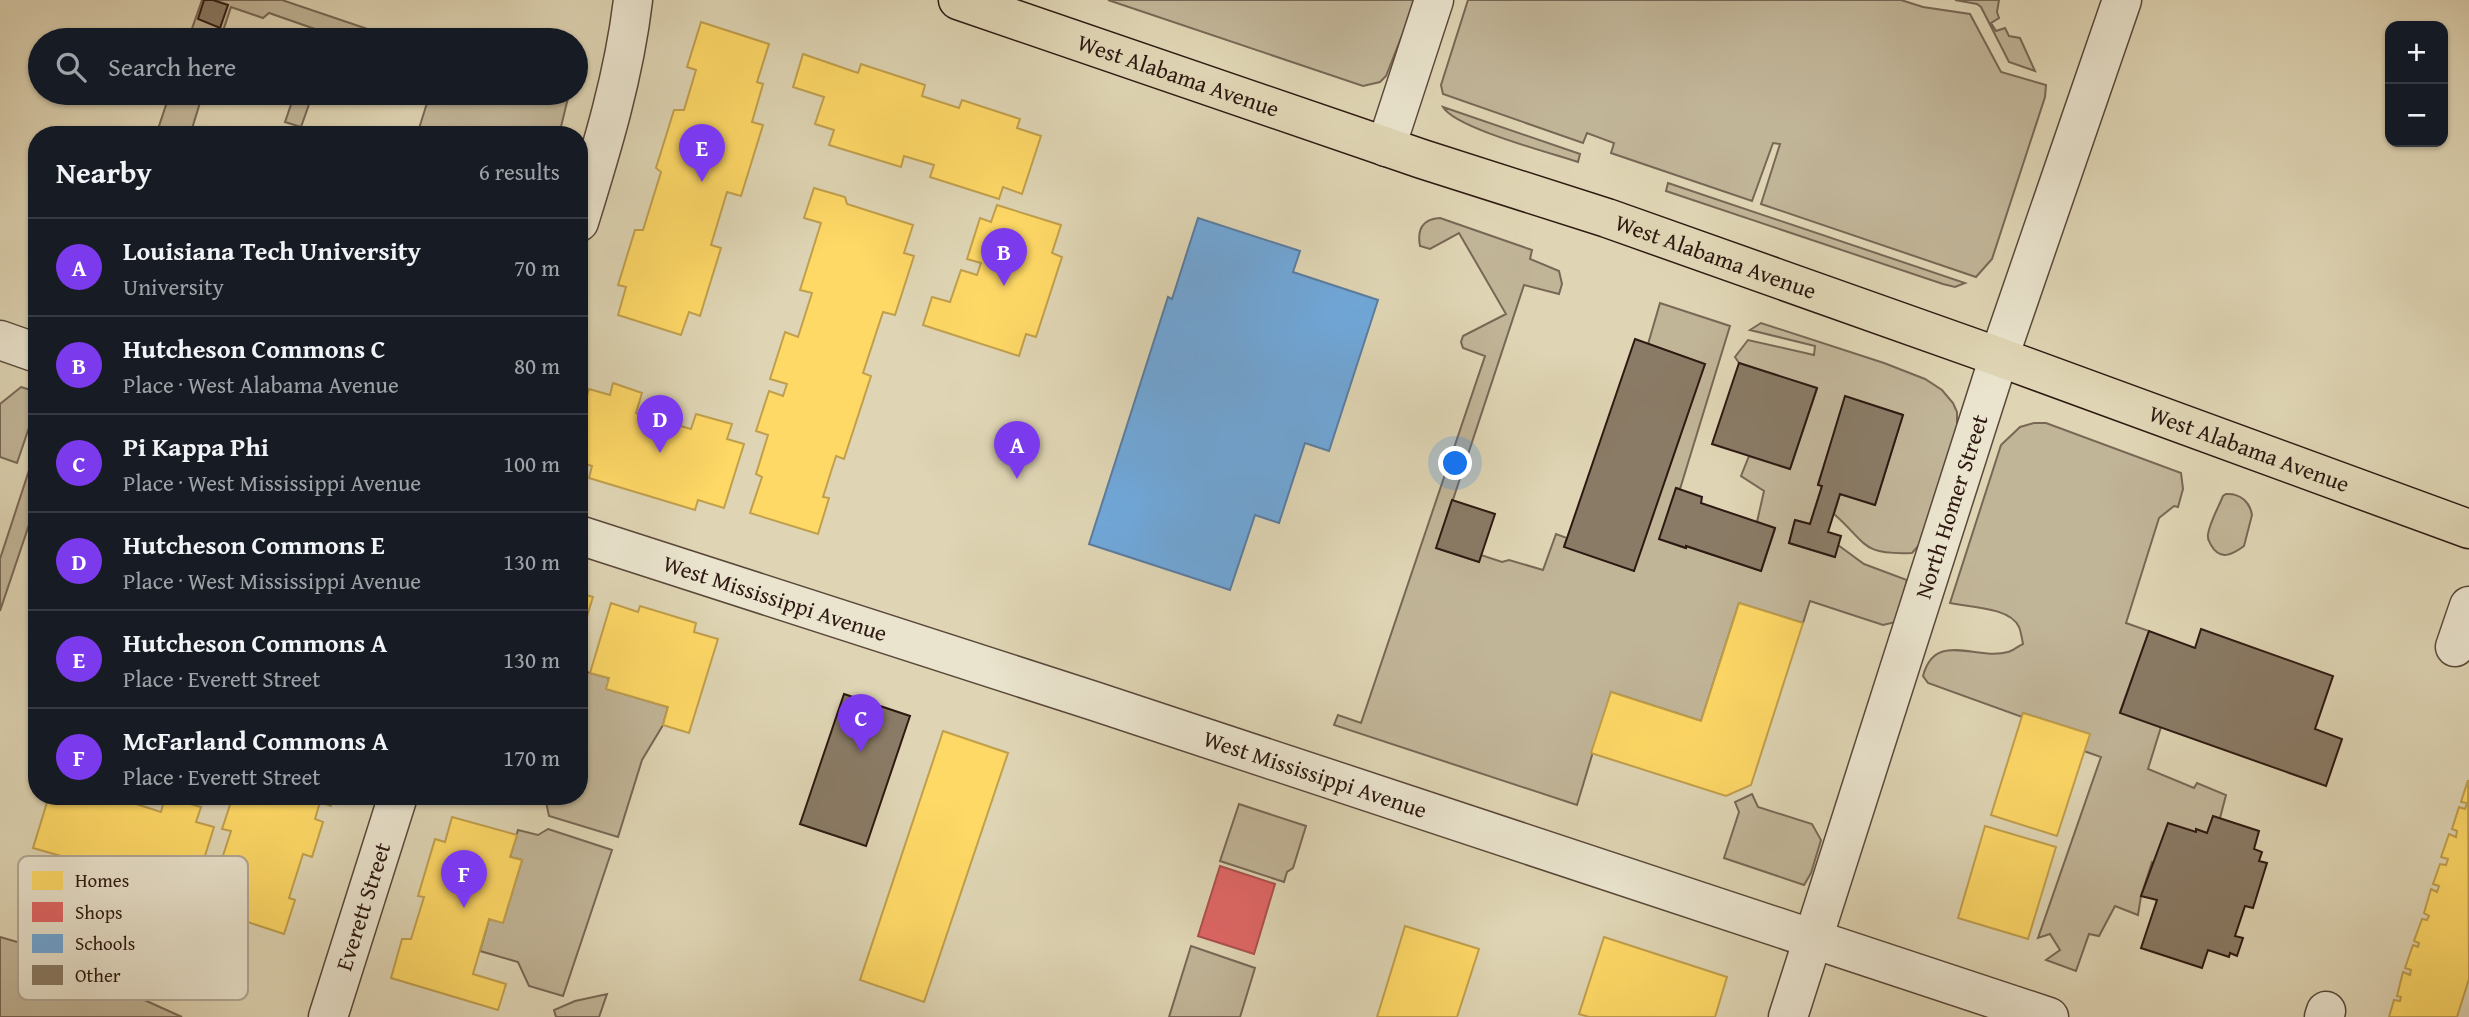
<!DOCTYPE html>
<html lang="en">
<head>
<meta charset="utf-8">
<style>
	body { margin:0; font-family:"Gentium Book Plus",serif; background:#20242c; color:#f1f3f6 }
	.controls { position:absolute; right:21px; top:21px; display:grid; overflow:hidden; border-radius:14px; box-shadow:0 2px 5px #0004 }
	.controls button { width:63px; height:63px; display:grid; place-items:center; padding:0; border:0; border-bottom:2px solid #363941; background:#171b24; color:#f1f3f6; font:35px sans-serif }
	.you { position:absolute; left:1456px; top:464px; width:24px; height:24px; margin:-18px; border:5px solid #fff; border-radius:50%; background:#1a73e8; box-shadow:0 0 0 10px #1a73e833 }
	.badge { display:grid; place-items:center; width:46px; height:46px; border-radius:50%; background:#7c3aed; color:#fff; font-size:23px; font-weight:700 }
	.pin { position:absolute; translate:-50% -58px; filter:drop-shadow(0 2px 4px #0008) }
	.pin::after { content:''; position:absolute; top:37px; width:24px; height:21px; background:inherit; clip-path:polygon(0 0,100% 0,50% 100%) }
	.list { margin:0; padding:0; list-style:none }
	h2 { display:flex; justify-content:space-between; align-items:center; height:91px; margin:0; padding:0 28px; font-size:30px }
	h2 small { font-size:23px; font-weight:400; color:#9ea1a6 }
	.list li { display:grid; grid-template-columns:46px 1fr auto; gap:21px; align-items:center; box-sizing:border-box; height:98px; padding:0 28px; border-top:2px solid #363941 }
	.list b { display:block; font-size:26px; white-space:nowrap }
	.list p { margin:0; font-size:23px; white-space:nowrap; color:#9ea1a6 }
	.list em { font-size:23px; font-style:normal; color:#9ea1a6 }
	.icon { flex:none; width:38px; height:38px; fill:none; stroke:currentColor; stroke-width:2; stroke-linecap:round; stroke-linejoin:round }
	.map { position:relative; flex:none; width:2469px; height:1017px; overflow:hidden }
	.search { position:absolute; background:#171b24; box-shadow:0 2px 5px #0004; left:28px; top:28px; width:560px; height:77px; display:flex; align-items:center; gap:18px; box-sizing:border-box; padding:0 24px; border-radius:38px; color:#9ea1a6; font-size:26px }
	.panel { position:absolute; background:#171b24; box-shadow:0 2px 5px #0004; left:28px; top:126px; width:560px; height:679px; border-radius:28px }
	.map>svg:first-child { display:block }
	.green { fill:#c1b598; stroke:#786755; stroke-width:2 }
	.homes { fill:#ffd966; stroke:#c09f4d; stroke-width:2 }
	.shops { fill:#e06666; stroke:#ab4f4d; stroke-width:2 }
	.schools { fill:#6fa8dc; stroke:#5c7d9f; stroke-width:2 }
	.building { fill:#8a7b66; stroke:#2e1912; stroke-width:2 }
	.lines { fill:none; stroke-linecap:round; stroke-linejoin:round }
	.minor-casing { stroke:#5a483a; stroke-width:41 }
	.major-casing { stroke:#2e1912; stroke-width:41 }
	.minor { stroke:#eae4ce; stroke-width:38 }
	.major { stroke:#dfd5b4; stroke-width:38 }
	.labels { text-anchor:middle; stroke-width:7; stroke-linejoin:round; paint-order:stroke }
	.street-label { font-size:23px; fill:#2e1912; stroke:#eae4ce }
	.key { fill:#eae4ce; stroke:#b2a796; stroke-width:2 }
	.key-label { font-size:19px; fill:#2e1912 }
</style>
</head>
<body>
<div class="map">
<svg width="2469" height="1017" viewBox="0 0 2469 1017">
	<rect width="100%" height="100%" fill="#dfd5b4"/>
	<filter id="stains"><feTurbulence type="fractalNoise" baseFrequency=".00286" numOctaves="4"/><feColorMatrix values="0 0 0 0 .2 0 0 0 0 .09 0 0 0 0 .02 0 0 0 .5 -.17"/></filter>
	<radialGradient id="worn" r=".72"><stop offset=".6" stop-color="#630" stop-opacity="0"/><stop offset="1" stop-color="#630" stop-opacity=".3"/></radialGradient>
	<!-- green -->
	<path class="green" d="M 202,0 L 282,0 L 400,40 L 312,40 L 315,29 L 269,13 L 263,18 L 231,7 L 220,40 L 188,40 Z
		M 1108,0 L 1416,0 L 1386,76 L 1380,82 L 1363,86 Z
		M 1468,0 L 1901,0 L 1923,7 L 1970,14 L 2001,72 L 2046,85 L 2045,97 L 1992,259 L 1976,277 L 1761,204 L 1780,144 L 1773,143 L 1752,201 L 1611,153 L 1614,143 L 1587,133 L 1583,143 L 1443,94 L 1441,85 Z
		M 1955,0 L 1999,0 L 1997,12 L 1999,18 L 1991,23 L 1996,31 L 2005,28 L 2009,36 L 2020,38 L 2035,71 L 2009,62 L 1981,7 L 1977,4 Z
		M 170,93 L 203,93 L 190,135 L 156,135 Z
		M 295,93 L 313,93 L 301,127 L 285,122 Z
		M 404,93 L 554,93 L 568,98 L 559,135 L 417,135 L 427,103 L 425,100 Z
		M 1443,107 L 1580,154 L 1578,162 C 1551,153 1455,128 1443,107 Z
		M 1668,183 L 1965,283 L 1955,287 L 1943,284 L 1666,191 Z
		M 1440,218 L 1532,250 L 1530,259 L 1559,271 L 1562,284 L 1559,294 L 1524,285 L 1437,548 L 1479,562 L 1481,555 L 1502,562 L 1509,560 L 1543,570 L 1556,534 L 1567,538 L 1564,547 L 1705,364 L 1648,344 L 1660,303 L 1730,326 L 1680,489 L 1676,488 L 1660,539 L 1685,548 L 1686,546 L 1761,571 L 1775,529 L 1757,522 L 1764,491 L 1741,476 L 1749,456 L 1790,469 L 1817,389 L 1739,363 L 1735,357 L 1748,340 L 1814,355 L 1815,346 L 1750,330 L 1761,323 L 1884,363 L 1925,379 L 1942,390 L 1953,403 L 1957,412 L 1957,426 L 1920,544 L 1912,553 C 1861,555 1868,544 1834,514 L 1840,494 L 1875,505 L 1903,415 L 1846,397 L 1818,484 L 1822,486 L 1810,524 L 1795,520 L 1789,543 L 1834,557 L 1838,545 L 1864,564 L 1907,580 L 1896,622 L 1883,625 L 1810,601 L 1803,623 L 1739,603 L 1701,721 L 1611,692 L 1577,805 L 1334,725 L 1338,715 L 1361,723 L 1485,356 L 1463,348 L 1461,342 L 1463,336 L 1506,314 L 1459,233 L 1430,249 L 1420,246 C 1417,230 1422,219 1440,218 Z
		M 21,387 L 37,392 L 37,404 L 17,463 L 0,457 L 0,404 Z
		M 2034,423 L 2046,423 L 2181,473 L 2183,489 L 2178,507 L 2174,506 L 2159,518 L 2126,623 L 2149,631 L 2120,712 L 2161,727 L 2148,769 L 2194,788 L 2197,783 L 2226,795 L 2220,818 L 2207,833 L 2197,830 L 2155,863 L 2152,862 L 2141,896 L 2138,915 L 2115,906 L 2099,936 L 2089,934 L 2076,971 L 2046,960 L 2060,950 L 2050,934 L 2038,938 L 2101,757 L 2084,751 L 2089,734 L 2023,713 L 2022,717 L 1928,683 L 1923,676 C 1935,630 1976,661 2008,652 C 2013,651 2018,646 2023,644 C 2022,639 2021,632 2019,627 C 2010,607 1968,607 1950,603 L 2001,445 L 2020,427 Z
		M 37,446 L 37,501 L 0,611 L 0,559 Z
		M 2226,494 C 2240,493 2250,502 2252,515 L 2244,546 C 2232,555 2220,561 2211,545 C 2209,541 2207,539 2208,534 C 2210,522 2218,508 2223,496 Z
		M 579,670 L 609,678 L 607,689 L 668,707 L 663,725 L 642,760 L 618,837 L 549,816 L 546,802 L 529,797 L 579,796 Z
		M 1752,794 L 1758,807 L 1812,824 L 1821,840 L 1811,873 L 1804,885 L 1724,858 L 1739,812 L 1735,802 Z
		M 1239,804 L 1306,826 L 1293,868 L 1287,872 L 1284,882 L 1220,861 Z
		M 548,829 L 612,850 L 563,996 L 529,986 L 518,962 L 480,951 L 489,919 L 503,922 L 522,860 L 510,857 L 518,830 L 538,835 Z
		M 0,937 L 31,946 L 82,972 L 182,1017 L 0,1017 Z
		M 1191,946 L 1255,968 L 1240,1017 L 1169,1017 Z
		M 607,994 L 599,1017 L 556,1017 L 554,1010 L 575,1001 Z"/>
	<!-- homes -->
	<path class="homes" d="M 701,22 L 769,44 L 757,82 L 763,84 L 752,122 L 763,125 L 741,196 L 727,192 L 711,245 L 721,248 L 700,316 L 689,312 L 681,335 L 618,315 L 626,287 L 618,285 L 635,230 L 643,230 L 661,172 L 656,168 L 674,110 L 684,110 L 696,70 L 687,67 Z
		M 803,54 L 858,73 L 861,64 L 925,85 L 922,96 L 959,108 L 962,100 L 1020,119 L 1017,128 L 1041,136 L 1022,194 L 1003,187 L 999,199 L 930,177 L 934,165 L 904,156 L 901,167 L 829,145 L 834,130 L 815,124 L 824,97 L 793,87 Z
		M 814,188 L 845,197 L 847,204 L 913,225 L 904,253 L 914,256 L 895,315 L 883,312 L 863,373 L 871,376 L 844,459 L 836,456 L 823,497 L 829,498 L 818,534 L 750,513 L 762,477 L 756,474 L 768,435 L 756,431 L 769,391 L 783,396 L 787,384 L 770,379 L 785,332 L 798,337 L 812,293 L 800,290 L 821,223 L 804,218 Z
		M 997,205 L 1061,225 L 1052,253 L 1062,257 L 1036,337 L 1026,334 L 1019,356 L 923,325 L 932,297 L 950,302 L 961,270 L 977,275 L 981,263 L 967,259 L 980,218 L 991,222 Z
		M 613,383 L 642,393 L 636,413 L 691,429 L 696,414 L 732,424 L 727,439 L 744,444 L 724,508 L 698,500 L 695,510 L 589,478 L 592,466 L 579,462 L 579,421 L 589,389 L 610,395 Z
		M 579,593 L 593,597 L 579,642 Z
		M 611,603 L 638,612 L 640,606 L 696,623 L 694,632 L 718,639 L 689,733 L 663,725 L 668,707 L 606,689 L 609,678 L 590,673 Z
		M 1739,603 L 1803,623 L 1751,785 L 1726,796 L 1591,753 L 1611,692 L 1701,721 Z
		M 2023,713 L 2090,734 L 2057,836 L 1991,815 Z
		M 943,731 L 1008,753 L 924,1002 L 860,980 Z
		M 2468,780 L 2469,979 L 2457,1017 L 2389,1017 L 2394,1000 L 2400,1001 L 2401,997 L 2397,996 L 2403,972 L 2410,975 L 2411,970 L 2405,968 L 2413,945 L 2418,947 L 2419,943 L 2414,941 L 2422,919 L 2427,920 L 2429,916 L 2424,913 L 2431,889 L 2437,892 L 2439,886 L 2433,884 L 2440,864 L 2446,865 L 2448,859 L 2441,857 L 2449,834 L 2456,837 L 2457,831 L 2452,829 L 2459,807 L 2465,809 L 2467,803 L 2461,802 Z
		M 49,796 L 111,796 L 161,812 L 165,797 L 201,807 L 196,822 L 214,827 L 192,897 L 167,889 L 165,895 L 59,863 L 61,856 L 33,848 Z
		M 233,796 L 334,796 L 331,806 L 320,802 L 315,819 L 323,822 L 312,857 L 303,854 L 289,898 L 295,900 L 284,934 L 217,912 L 229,874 L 218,871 L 231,831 L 222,829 Z
		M 452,817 L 517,835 L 510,857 L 522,860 L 503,923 L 489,919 L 473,974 L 506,984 L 498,1010 L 391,978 L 402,939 L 411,939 L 424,897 L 418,896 L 435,839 L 445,842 Z
		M 1985,826 L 2056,847 L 2028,939 L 1958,918 Z
		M 1405,926 L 1479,949 L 1457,1017 L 1377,1017 Z
		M 1604,937 L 1727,977 L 1715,1017 L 1589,1017 L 1579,1014 Z"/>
	<!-- shops -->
	<path class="shops" d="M 1220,866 L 1275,884 L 1254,954 L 1198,936 Z"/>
	<!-- schools -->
	<path class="schools" d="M 1198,218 L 1300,251 L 1293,272 L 1378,300 L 1329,451 L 1305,443 L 1279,523 L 1255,515 L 1230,590 L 1089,544 L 1168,297 L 1172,299 Z"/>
	<!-- building -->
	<path class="building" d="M 204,0 L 213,0 L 228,5 L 220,28 L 198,19 Z
		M 1635,339 L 1705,364 L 1634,571 L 1564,547 Z
		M 1739,363 L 1817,388 L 1790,469 L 1712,444 Z
		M 1845,396 L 1903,415 L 1875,505 L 1840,494 L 1828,532 L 1841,536 L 1835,557 L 1789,543 L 1795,520 L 1810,524 L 1822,486 L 1818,485 Z
		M 1676,488 L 1702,497 L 1701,503 L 1775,528 L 1761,571 L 1686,546 L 1686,548 L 1659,539 Z
		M 1452,500 L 1495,514 L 1479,562 L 1436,548 Z
		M 2201,629 L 2333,676 L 2315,729 L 2342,739 L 2326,786 L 2120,713 L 2149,631 L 2195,648 Z
		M 844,694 L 910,716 L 866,846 L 800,824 Z
		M 2213,816 L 2259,831 L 2254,849 L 2262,852 L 2259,861 L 2267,863 L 2253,908 L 2245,906 L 2235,936 L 2243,938 L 2237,956 L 2230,953 L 2229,957 L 2208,950 L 2202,968 L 2141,948 L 2157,900 L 2141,896 L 2168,823 L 2196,832 L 2196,829 L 2207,833 Z"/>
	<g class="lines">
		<defs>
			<g id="minor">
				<path d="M 1386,147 L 1434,0"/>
				<path d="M 579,222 C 602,148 624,76 633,0"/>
				<path d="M 0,340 L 37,353"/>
				<path id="s1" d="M 579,535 L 1094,701 L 2049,1017"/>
				<path d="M 2455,647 L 2469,606"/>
				<path id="s2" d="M 328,1017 L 398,796"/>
				<path id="s3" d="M 1788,1017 L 1999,357 L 2122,0"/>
				<path d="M 2324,1017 L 2326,1011"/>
			</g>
			<g id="major">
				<path id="s4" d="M 958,0 L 1422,159 L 1607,218 L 1999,357 L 2469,529"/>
			</g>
		</defs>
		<!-- minor casing -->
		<use href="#minor" class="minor-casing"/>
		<!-- major casing -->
		<use href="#major" class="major-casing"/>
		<!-- minor -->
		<use href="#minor" class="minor"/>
		<!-- major -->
		<use href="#major" class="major"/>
	</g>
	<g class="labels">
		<!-- street labels -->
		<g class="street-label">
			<text dy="8" stroke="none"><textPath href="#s4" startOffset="233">West Alabama Avenue</textPath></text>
			<text dy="8" stroke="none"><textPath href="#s4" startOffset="800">West Alabama Avenue</textPath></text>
			<text dy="8" stroke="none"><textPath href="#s4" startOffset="1367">West Alabama Avenue</textPath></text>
			<text dy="8" stroke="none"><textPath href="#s3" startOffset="536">North Homer Street</textPath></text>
			<text dy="8" stroke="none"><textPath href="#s1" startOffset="206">West Mississippi Avenue</textPath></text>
			<text dy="8" stroke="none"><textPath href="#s1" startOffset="774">West Mississippi Avenue</textPath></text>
			<text dy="8" stroke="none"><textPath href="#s2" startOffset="116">Everett Street</textPath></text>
		</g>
	</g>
	<!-- legend -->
	<rect x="18" y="856" width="230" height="144" rx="10" class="key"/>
	<rect x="32" y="871" width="31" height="19" fill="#ffd966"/>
	<rect x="32" y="902" width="31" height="20" fill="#e06666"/>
	<rect x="32" y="934" width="31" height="19" fill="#6fa8dc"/>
	<rect x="32" y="965" width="31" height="20" fill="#8a7b66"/>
	<g class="key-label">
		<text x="75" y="887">Homes</text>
		<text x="75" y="919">Shops</text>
		<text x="75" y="950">Schools</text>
		<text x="75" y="982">Other</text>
	</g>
	<rect width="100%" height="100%" filter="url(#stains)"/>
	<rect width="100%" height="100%" fill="url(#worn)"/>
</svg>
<div class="controls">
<button>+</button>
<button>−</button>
</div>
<div class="you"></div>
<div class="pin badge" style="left:1017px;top:479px">A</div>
<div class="pin badge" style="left:1004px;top:286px">B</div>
<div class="pin badge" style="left:861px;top:752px">C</div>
<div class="pin badge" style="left:660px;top:453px">D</div>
<div class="pin badge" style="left:702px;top:182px">E</div>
<div class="pin badge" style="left:464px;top:908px">F</div>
<div class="search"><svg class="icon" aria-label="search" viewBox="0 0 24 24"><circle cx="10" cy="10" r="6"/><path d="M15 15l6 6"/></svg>Search here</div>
<section class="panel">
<h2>Nearby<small>6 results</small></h2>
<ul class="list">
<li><span class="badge">A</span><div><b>Louisiana Tech University</b><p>University</p></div><em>70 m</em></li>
<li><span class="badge">B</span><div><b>Hutcheson Commons C</b><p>Place · West Alabama Avenue</p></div><em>80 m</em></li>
<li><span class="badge">C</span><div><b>Pi Kappa Phi</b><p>Place · West Mississippi Avenue</p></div><em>100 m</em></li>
<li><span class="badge">D</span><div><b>Hutcheson Commons E</b><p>Place · West Mississippi Avenue</p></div><em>130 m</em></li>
<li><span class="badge">E</span><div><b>Hutcheson Commons A</b><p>Place · Everett Street</p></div><em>130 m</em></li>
<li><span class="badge">F</span><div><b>McFarland Commons A</b><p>Place · Everett Street</p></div><em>170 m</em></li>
</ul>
</section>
</div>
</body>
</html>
